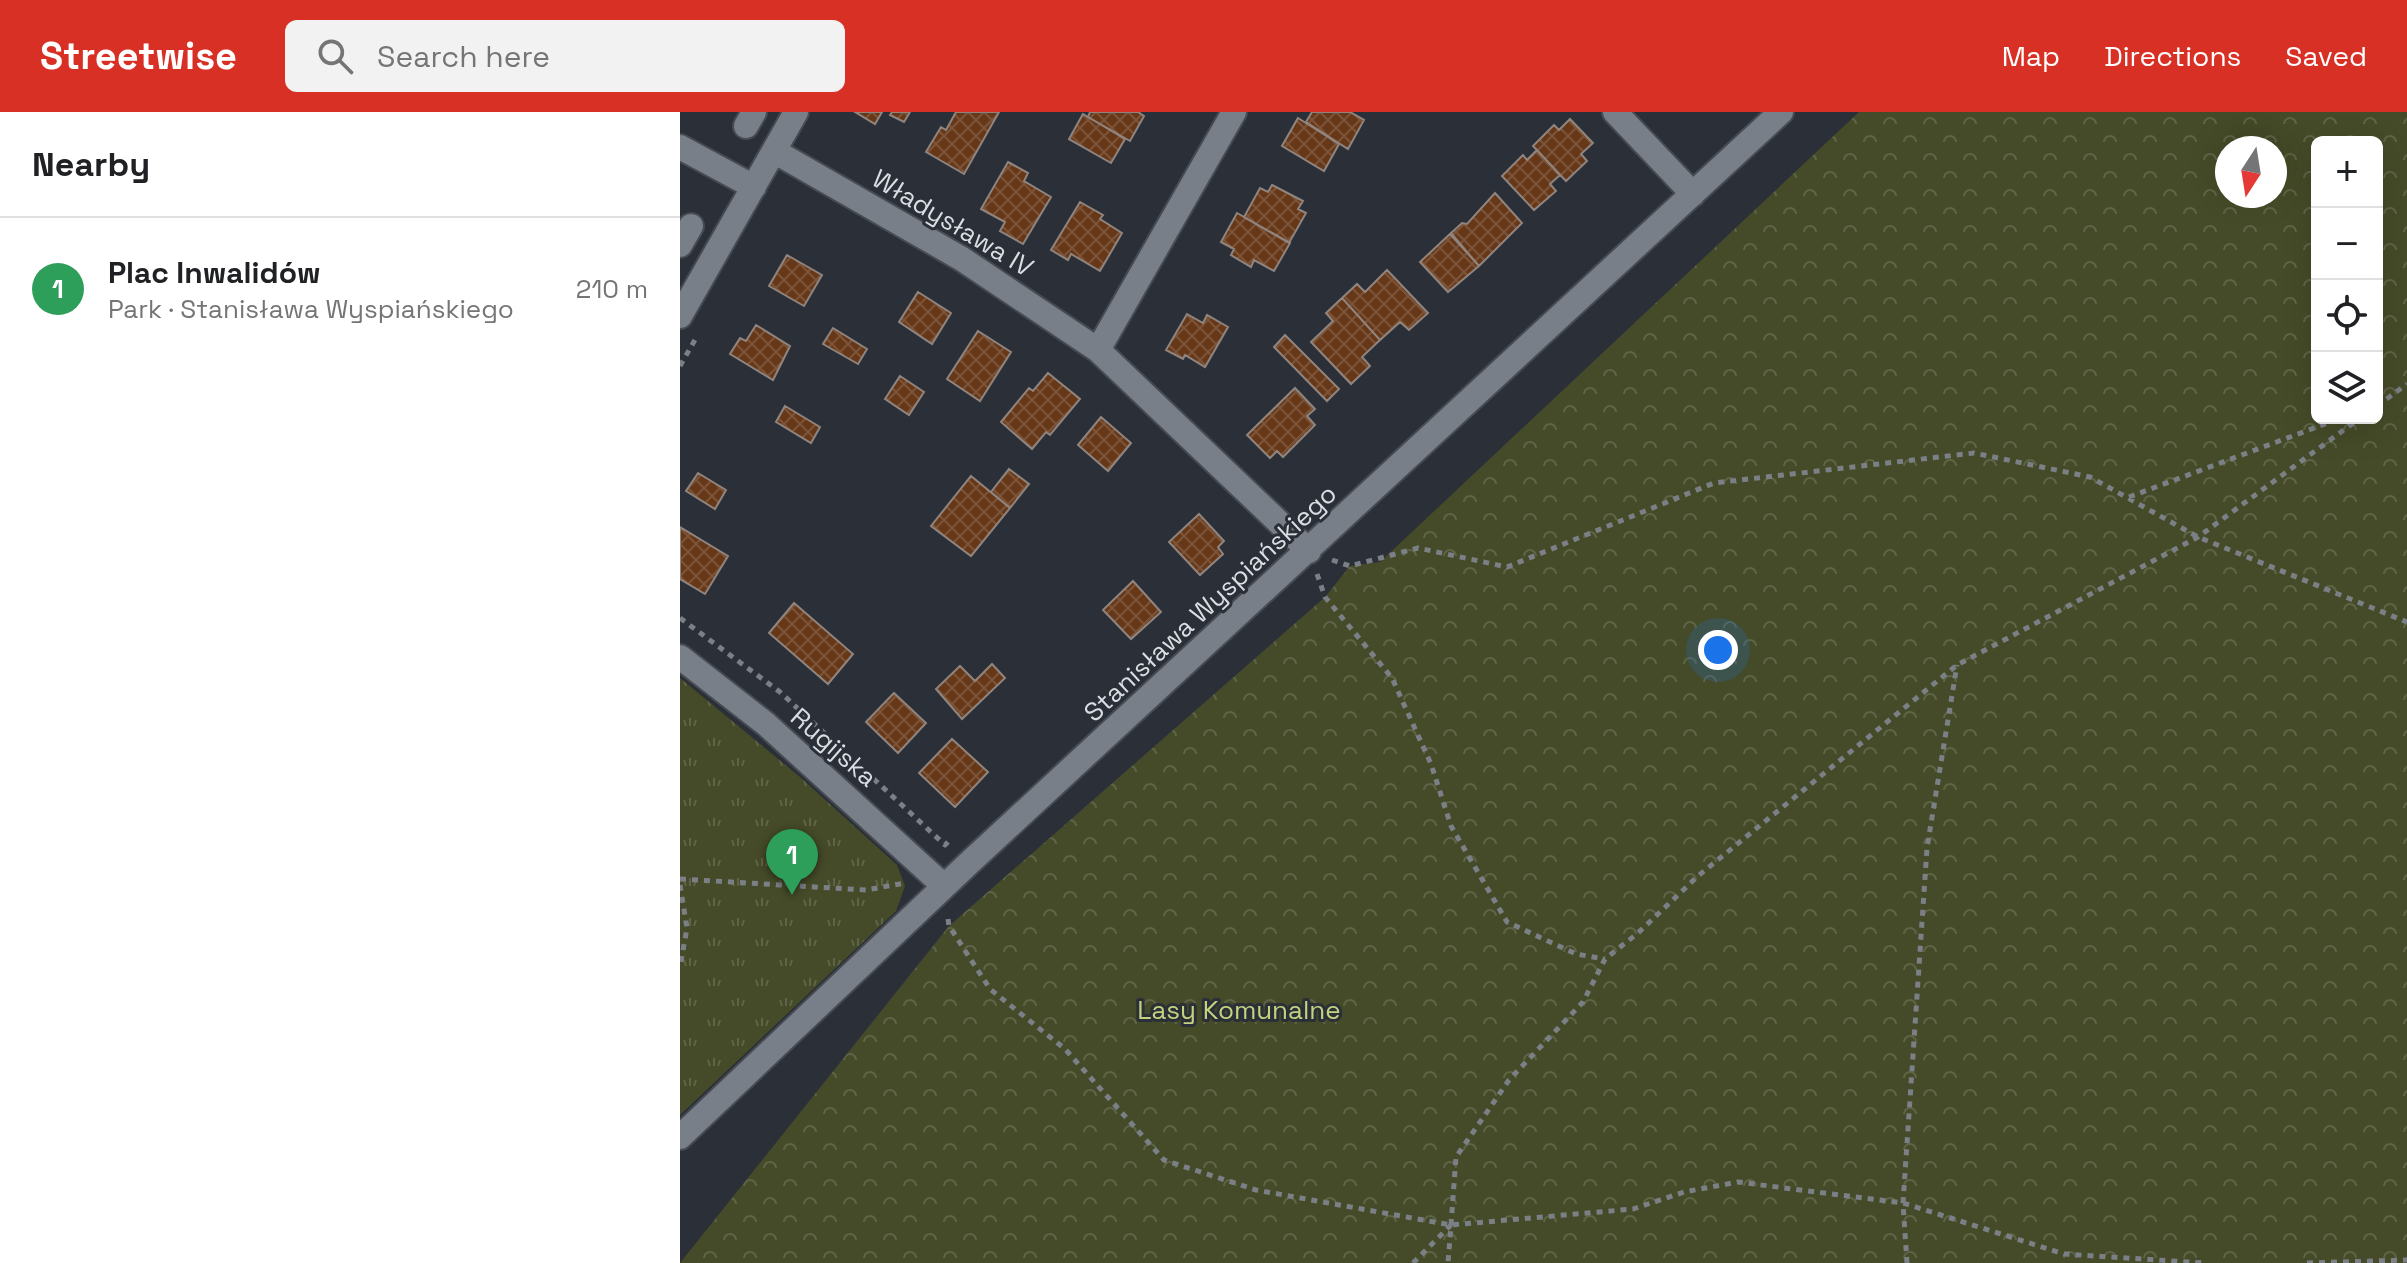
<!DOCTYPE html>
<html lang="en">
<head>
<meta charset="utf-8">
<style>
	body { margin:0; font-family:"Space Grotesk",sans-serif; background:#f2f2f2; color:#202124 }
	.controls { position:absolute; right:24px; top:24px; display:grid; overflow:hidden; border-radius:12px; box-shadow:0 8px 32px #0002 }
	.controls button { width:72px; height:72px; display:grid; place-items:center; padding:0; border:0; border-bottom:2px solid #e0e0e0; background:#fff; color:#202124; font:40px sans-serif }
	.compass { position:absolute; left:1535px; top:24px; width:72px; height:72px; border-radius:50%; background:#fff; box-shadow:0 8px 32px #0002; rotate:192deg }
	.you { position:absolute; left:1038px; top:538px; width:28px; height:28px; margin:-20px; border:6px solid #fff; border-radius:50%; background:#1a73e8; box-shadow:0 0 0 12px #1a73e833 }
	.badge { display:grid; place-items:center; width:52px; height:52px; border-radius:50%; background:#d93025; color:#fff; font-size:26px; font-weight:700 }
	.pin { position:absolute; translate:-50% -66px; filter:drop-shadow(0 2px 4px #0008) }
	.pin::after { content:''; position:absolute; top:42px; width:28px; height:24px; background:inherit; clip-path:polygon(0 0,100% 0,50% 100%) }
	.list { margin:0; padding:0; list-style:none }
	h2 { display:flex; justify-content:space-between; align-items:center; height:104px; margin:0; padding:0 32px; font-size:34px }
	h2 small { font-size:26px; font-weight:400; color:#757577 }
	.list li { display:grid; grid-template-columns:52px 1fr auto; gap:24px; align-items:center; box-sizing:border-box; height:144px; padding:0 32px; border-top:2px solid #e0e0e0 }
	.list b { display:block; font-size:30px; white-space:nowrap }
	.list p { margin:0; font-size:26px; white-space:nowrap; color:#757577 }
	.list em { font-size:26px; font-style:normal; color:#757577 }
	.icon { flex:none; width:44px; height:44px; fill:none; stroke:currentColor; stroke-width:2; stroke-linecap:round; stroke-linejoin:round }
	.map { position:relative; flex:none; width:1727px; height:1151px; overflow:hidden }
	header { display:flex; align-items:center; gap:48px; box-sizing:border-box; height:112px; padding:0 40px; background:#d93025; color:#fff }
	header strong { font-size:38px }
	nav { display:flex; gap:44px; margin-inline-start:auto; font-size:28px }
	.search { width:560px; height:72px; background:#f2f2f2; display:flex; align-items:center; gap:20px; box-sizing:border-box; padding:0 28px; border-radius:12px; color:#757577; font-size:30px }
	main { display:flex }
	aside { flex:1; background:#fff }
	.map>svg:first-child { display:block }
	.grass { fill:url(#grass-tufts) }
	.forest { fill:url(#forest-crowns); fill-rule:evenodd }
	.building { fill:url(#building-cross-hatch); stroke:#90847e; stroke-width:2 }
	.lines { fill:none; stroke-linecap:round; stroke-linejoin:round }
	.minor-casing { stroke:#464b52; stroke-width:28 }
	.path { stroke:#7b8087; stroke-width:5; stroke-dasharray:6 6; stroke-linecap:butt }
	.minor { stroke:#797f89; stroke-width:24 }
	.labels { text-anchor:middle; stroke-width:6; stroke-linejoin:round; paint-order:stroke }
	.street-label { font-size:26px; fill:#dadee3; stroke:#2a2f38 }
	.park-label { font-size:26px; fill:#c4d27d; stroke:#2a2f38 }
</style>
</head>
<body>
<header>
<strong>Streetwise</strong>
<div class="search"><svg class="icon" aria-label="search" viewBox="0 0 24 24"><circle cx="10" cy="10" r="6"/><path d="M15 15l6 6"/></svg>Search here</div>
<nav><a>Map</a><a>Directions</a><a>Saved</a></nav>
</header>
<main>
<aside>
<h2>Nearby<small></small></h2>
<ul class="list">
<li><span class="badge" style="background:#2e9e5b">1</span><div><b>Plac Inwalidów</b><p>Park · Stanisława Wyspiańskiego</p></div><em>210 m</em></li>
</ul>
</aside>
<div class="map">
<svg width="1727" height="1151" viewBox="0 0 1727 1151">
	<defs>
		<pattern id="grass-tufts" width="24" height="20" patternUnits="userSpaceOnUse" patternTransform="scale(2)"><rect width="24" height="20" fill="#454b28"/><path d="M3 7l-1-3M5 7V3M7 7l1-3M15 17l-1-3M17 17v-4M19 17l1-3" fill="none" stroke="#5f6447"/></pattern>
		<pattern id="forest-crowns" width="20" height="18" patternUnits="userSpaceOnUse" patternTransform="scale(2)"><rect width="20" height="18" fill="#454b28"/><path d="M2 6a3 3 0 1 1 6 0M12 15a3 3 0 1 1 6 0" fill="none" stroke="#5f6447"/></pattern>
		<pattern id="building-cross-hatch" width="8" height="8" patternUnits="userSpaceOnUse" patternTransform="scale(2)"><rect width="8" height="8" fill="#673818"/><path d="M0 0l8 8M0 8l8-8" fill="none" stroke="#7c5439"/></pattern>
	</defs>
	<rect width="100%" height="100%" fill="#2a2f38"/>
	<!-- grass -->
	<path class="grass" d="M 0,566 L 120,665 L 217,753 L 225,774 L 216,799 L 0,1003 Z"/>
	<!-- forest -->
	<path class="forest" d="M 1179,0 L 1727,0 L 1727,1151 L 0,1151 L 269,814 L 645,485 L 670,454 L 700,450 ZM 1637,30 L 1697,30 L 1697,306 L 1637,306 ZM 1547,36 L 1595,36 L 1595,84 L 1547,84 Z"/>
	<!-- building -->
	<path class="building" d="M 175,0 L 202,0 L 195,12 Z
		M 212,0 L 230,0 L 224,10 L 210,3 Z
		M 276,0 L 319,0 L 284,62 L 246,40 L 261,15 L 266,18 Z
		M 410,0 L 458,0 L 464,4 L 450,29 L 408,5 Z
		M 632,0 L 670,0 L 684,8 L 668,37 L 626,10 Z
		M 403,2 L 445,27 L 431,51 L 389,27 Z
		M 618,6 L 659,32 L 644,59 L 602,34 Z
		M 890,7 L 913,31 L 901,42 L 907,49 L 886,69 L 853,34 L 874,13 L 879,18 Z
		M 857,38 L 880,63 L 870,72 L 876,79 L 854,98 L 822,64 L 843,43 L 847,48 Z
		M 328,50 L 348,61 L 344,69 L 371,85 L 343,132 L 320,119 L 325,110 L 301,97 Z
		M 592,73 L 623,89 L 618,97 L 626,101 L 609,131 L 564,105 L 580,76 L 588,80 Z
		M 815,81 L 842,111 L 799,154 L 771,121 L 782,111 L 787,112 Z
		M 400,90 L 423,103 L 420,107 L 442,121 L 420,159 L 391,142 L 388,148 L 371,138 Z
		M 557,101 L 610,131 L 594,159 L 574,148 L 571,155 L 551,143 L 554,137 L 541,130 Z
		M 770,122 L 799,154 L 768,180 L 740,150 Z
		M 107,143 L 142,163 L 124,194 L 89,174 Z
		M 707,158 L 748,201 L 729,218 L 720,210 L 700,228 L 662,186 L 677,172 L 685,180 Z
		M 238,180 L 271,201 L 252,232 L 219,210 Z
		M 662,186 L 700,228 L 682,245 L 690,254 L 671,272 L 631,230 L 653,209 L 646,201 Z
		M 507,202 L 523,211 L 527,203 L 548,215 L 525,255 L 505,243 L 503,247 L 486,238 Z
		M 76,213 L 110,234 L 93,268 L 50,242 L 60,226 L 66,229 Z
		M 153,216 L 187,237 L 178,252 L 143,232 Z
		M 298,219 L 331,240 L 300,289 L 267,267 Z
		M 605,223 L 659,277 L 647,289 L 594,235 Z
		M 368,261 L 400,287 L 370,323 L 366,320 L 352,337 L 321,310 L 349,276 L 353,279 Z
		M 220,264 L 244,280 L 229,303 L 205,287 Z
		M 615,276 L 635,297 L 627,304 L 635,313 L 603,345 L 597,339 L 590,346 L 567,323 Z
		M 105,294 L 140,315 L 131,331 L 96,310 Z
		M 421,305 L 451,331 L 428,359 L 398,333 Z
		M 329,357 L 349,372 L 330,396 L 311,380 Z
		M 18,361 L 46,378 L 35,397 L 6,379 Z
		M 291,364 L 330,396 L 291,444 L 251,414 Z
		M 519,402 L 544,429 L 538,435 L 543,442 L 520,463 L 489,430 Z
		M 0,415 L 48,444 L 25,482 L 0,467 Z
		M 453,469 L 481,500 L 451,527 L 423,498 Z
		M 114,491 L 173,542 L 148,572 L 89,521 Z
		M 312,552 L 325,566 L 282,607 L 256,577 L 280,554 L 295,569 Z
		M 214,581 L 246,611 L 218,641 L 186,610 Z
		M 272,627 L 308,660 L 275,695 L 239,661 Z"/>
	<g class="lines">
		<defs>
			<path id="minor" d="M 935,0 L 1013,82
				M 66,14 L 74,0
				M 0,35 L 74,75
				M 94,39 L 282,147 L 418,238 L 629,439
				M 0,133 L 11,114
				M 0,204 L 116,0
				M 418,238 L 554,0
				M 0,545 L 86,612 L 264,774
				M 0,1025 L 289,751 L 1101,0"/>
		</defs>
		<!-- minor casing -->
		<use href="#minor" class="minor-casing"/>
		<!-- path -->
		<path class="path" d="M 0,254 L 16,226
			M 1697,294 L 1727,272
			M 1449,385 L 1661,306
			M 652,448 L 670,454 L 738,436 L 827,455 L 1034,371 L 1294,341 L 1410,365 L 1518,425 L 1727,510
			M 637,462 L 645,485 L 712,566 L 751,652 L 771,714 L 827,810 L 896,842 L 925,847
			M 0,506 L 100,580 L 265,733 L 268,730
			M 0,767 L 186,778 L 225,771
			M 0,773 L 7,816 L 0,855
			M 268,807 L 269,814 L 310,877 L 385,937 L 484,1048 L 576,1078 L 771,1113 L 953,1097 L 1004,1080 L 1058,1070 L 1223,1091 L 1384,1142 L 1524,1151
			M 771,1113 L 776,1045 L 829,968 L 903,890 L 925,847 L 958,821 L 1018,764 L 1277,553 L 1518,425 L 1680,306
			M 733,1151 L 771,1113 L 768,1151
			M 1227,1151 L 1223,1091 L 1247,736 L 1277,553
			M 1627,1151 L 1727,1148"/>
		<!-- minor -->
		<use href="#minor" class="minor"/>
	</g>
	<g class="labels">
		<!-- street labels -->
		<g class="street-label">
			<text transform="translate(273 111) rotate(31)" y="9">Władysława IV</text>
			<text transform="translate(530 491) rotate(-43)" y="9">Stanisława Wyspiańskiego</text>
			<text transform="translate(154 635) rotate(41)" y="9">Rugijska</text>
		</g>
		<!-- park labels -->
		<g class="park-label">
			<text x="559" y="907">Lasy Komunalne</text>
		</g>
	</g>
</svg>
<div class="controls">
<button>+</button>
<button>−</button>
<button><svg class="icon" aria-label="locate" viewBox="0 0 24 24"><circle cx="12" cy="12" r="6"/><path d="M12 2v4M12 18v4M2 12h4M18 12h4"/></svg></button>
<button><svg class="icon" aria-label="layers" viewBox="0 0 24 24"><path d="M12 4l9 5-9 5-9-5zM3 14l9 5 9-5"/></svg></button>
</div>
<svg class="compass" viewBox="-18 -18 36 36"><path d="M0-13l5 13h-10z" fill="#e53935"/><path d="M0 13l5-13h-10z" fill="#757577"/></svg>
<div class="you"></div>
<div class="pin badge" style="left:112px;top:783px;background:#2e9e5b">1</div>
</div>
</main>
</body>
</html>
